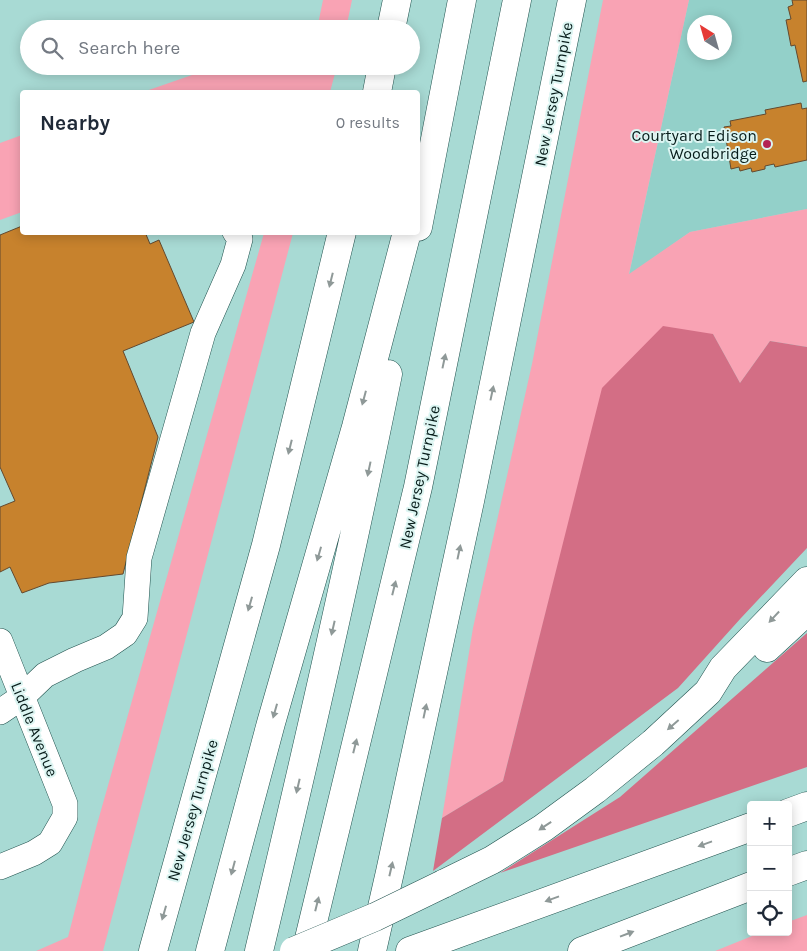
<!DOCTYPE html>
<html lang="en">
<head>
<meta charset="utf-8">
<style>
	body { margin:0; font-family:Karla,sans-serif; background:#f2f2f3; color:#1f2937 }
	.controls { position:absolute; right:15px; bottom:15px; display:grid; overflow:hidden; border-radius:5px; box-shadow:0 2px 12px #0003 }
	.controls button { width:45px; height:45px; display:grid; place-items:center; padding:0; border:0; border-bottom:1px solid #e0e1e3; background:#fff; color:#1f2937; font:25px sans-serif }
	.compass { position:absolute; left:687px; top:15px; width:45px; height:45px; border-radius:50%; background:#fff; box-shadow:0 2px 12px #0003; rotate:323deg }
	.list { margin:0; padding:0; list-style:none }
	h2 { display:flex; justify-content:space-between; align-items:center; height:65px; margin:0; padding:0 20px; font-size:21px }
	h2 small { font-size:16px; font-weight:400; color:#747a83 }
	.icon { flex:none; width:28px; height:28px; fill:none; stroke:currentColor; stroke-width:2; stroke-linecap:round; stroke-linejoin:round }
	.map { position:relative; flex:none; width:807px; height:951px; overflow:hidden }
	.search { position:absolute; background:#fff; box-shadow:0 2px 12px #0003; left:20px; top:20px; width:400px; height:55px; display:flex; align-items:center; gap:12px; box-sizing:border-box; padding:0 18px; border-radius:28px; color:#747a83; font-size:19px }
	.panel { position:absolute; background:#fff; box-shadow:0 2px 12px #0003; left:20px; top:90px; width:400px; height:145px; border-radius:5px }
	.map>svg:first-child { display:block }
	.built { fill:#93d0c9; fill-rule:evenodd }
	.green { fill:#f9a3b4 }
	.forest { fill:#d36e85 }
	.building { fill:#c7822d; stroke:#63492f }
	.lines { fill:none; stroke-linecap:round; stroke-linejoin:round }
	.minor-casing { stroke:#21524e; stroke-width:26 }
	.highway-casing { stroke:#21524e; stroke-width:29 }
	.minor { stroke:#fff; stroke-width:25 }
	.highway { stroke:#fff; stroke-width:28 }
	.highway-bridge-casing { stroke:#21524e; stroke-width:29; stroke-linecap:butt }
	.highway-bridge { stroke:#fff; stroke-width:28 }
	.oneway { fill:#8f9998 }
	.poi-dot { fill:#b32354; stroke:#dcf5f2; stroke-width:2 }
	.labels { text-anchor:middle; stroke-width:4; stroke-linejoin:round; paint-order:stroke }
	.street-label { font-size:16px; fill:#071c1a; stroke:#dcf5f2 }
	.poi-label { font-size:16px; fill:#071c1a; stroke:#dcf5f2; text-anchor:end }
</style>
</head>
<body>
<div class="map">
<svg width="807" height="951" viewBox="0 0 807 951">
	<rect width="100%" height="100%" fill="#a8dad4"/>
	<!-- built -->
	<path class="built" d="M 689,0 L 807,0 L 807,209 L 690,232 L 629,275 ZM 694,22 L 724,22 L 724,52 L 694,52 Z"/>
	<!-- green -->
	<path class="green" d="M 323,0 L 352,0 L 346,29 L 317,29 Z
		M 603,0 L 689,0 L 629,274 L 690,232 L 807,209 L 807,347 L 770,341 L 740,383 L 713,334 L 603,388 L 503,781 L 442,818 L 473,628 L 532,364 Z
		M 218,66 L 337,66 L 330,92 L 143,92 Z
		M 22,135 L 22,212 L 0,220 L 0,143 Z
		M 264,233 L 293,233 L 103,951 L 36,951 L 68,937 L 96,828 Z
		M 807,915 L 807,951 L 715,951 L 762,932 L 788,932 L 788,922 Z"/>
	<!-- forest -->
	<path class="forest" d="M 663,326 L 713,334 L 740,383 L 770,341 L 807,347 L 807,548 L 741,618 L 678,688 L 433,871 L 442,818 L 503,781 L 602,388 Z
		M 807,633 L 807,767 L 500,873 L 620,797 Z"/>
	<!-- building -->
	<path class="building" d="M 792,0 L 807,0 L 807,81 L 803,82 L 795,45 L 791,46 L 786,20 L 791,19 L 788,7 L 793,5 Z
		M 801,103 L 802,109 L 807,108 L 807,160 L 775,167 L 774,164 L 765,166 L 765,169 L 752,172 L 751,168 L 740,171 L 739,167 L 731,169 L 724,127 L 731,126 L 730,121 L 766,114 L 765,110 Z
		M 22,226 L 22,232 L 145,232 L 150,244 L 159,240 L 194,322 L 123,351 L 158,437 L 123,574 L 49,583 L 22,593 L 10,567 L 0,572 L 0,507 L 15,501 L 0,467 L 0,235 Z"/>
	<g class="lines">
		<defs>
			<path id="minor" d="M 0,641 L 65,804 L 65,817 L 50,843 L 34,853 L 0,867
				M 0,712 L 22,697 L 45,675 L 75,660 L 106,647 L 125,634 L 135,618 L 139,558 L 203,333 L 233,265 L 240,239 L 235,232"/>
			<path id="highway" d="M 391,29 L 397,0
				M 377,92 L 382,66
				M 418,227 L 462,0
				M 767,648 L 807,611
				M 788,813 L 807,806
				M 788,872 L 807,865
				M 443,884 L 492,860 L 543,828 L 595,790 L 653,743 L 708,692 L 723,668 L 807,581
				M 153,951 L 266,545 L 342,232
				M 210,951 L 271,723 L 356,427 L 407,232
				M 259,951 C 305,759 349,567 388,374
				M 306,951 L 418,487 L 517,0
				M 372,951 L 390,872 L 470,501 L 572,0
				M 410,951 L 751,827
				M 582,951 L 751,886"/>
		</defs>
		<!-- minor casing -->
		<use href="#minor" class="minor-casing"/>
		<!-- highway casing -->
		<use href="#highway" class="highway-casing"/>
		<!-- minor -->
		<use href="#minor" class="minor"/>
		<!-- highway -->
		<use href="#highway" class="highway"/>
		<defs>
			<path id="highway-bridge" d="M 294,951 L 375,917 L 443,884"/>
		</defs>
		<!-- highway-bridge casing -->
		<use href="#highway-bridge" class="highway-bridge-casing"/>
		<!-- highway-bridge -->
		<use href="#highway-bridge" class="highway-bridge"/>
	</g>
	<!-- one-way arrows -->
	<defs><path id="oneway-solid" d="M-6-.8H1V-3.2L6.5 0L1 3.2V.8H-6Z" transform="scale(1.25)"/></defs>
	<g class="oneway">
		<use href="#oneway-solid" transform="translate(331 280) rotate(104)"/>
		<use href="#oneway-solid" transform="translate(444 361) rotate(-78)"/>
		<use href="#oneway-solid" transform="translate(492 393) rotate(-78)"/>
		<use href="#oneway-solid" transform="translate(364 398) rotate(105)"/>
		<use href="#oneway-solid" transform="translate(290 447) rotate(104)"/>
		<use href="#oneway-solid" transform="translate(369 469) rotate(102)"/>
		<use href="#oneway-solid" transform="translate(459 552) rotate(-78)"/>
		<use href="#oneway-solid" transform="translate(319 554) rotate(106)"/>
		<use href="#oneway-solid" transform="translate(394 588) rotate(-76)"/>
		<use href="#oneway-solid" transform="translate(250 604) rotate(106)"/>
		<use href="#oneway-solid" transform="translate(774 617) rotate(133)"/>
		<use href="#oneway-solid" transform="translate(333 628) rotate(103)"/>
		<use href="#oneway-solid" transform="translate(275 711) rotate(106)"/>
		<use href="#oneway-solid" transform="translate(425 711) rotate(-78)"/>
		<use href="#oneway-solid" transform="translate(673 725) rotate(139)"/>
		<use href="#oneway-solid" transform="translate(355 746) rotate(-76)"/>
		<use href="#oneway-solid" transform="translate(298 786) rotate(103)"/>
		<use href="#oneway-solid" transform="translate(545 826) rotate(146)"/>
		<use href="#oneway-solid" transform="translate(705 844) rotate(160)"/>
		<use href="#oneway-solid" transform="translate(233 868) rotate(105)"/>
		<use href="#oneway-solid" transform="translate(391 869) rotate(-77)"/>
		<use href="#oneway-solid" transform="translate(552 899) rotate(160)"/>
		<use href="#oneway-solid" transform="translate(317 904) rotate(-76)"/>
		<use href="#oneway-solid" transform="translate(164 913) rotate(106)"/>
		<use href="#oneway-solid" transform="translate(627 934) rotate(-21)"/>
	</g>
	<!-- markers -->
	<circle class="poi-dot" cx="767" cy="144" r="5"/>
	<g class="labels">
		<!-- street labels -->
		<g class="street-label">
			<text transform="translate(553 94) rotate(-79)" y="6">New Jersey Turnpike</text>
			<text transform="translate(419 477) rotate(-78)" y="6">New Jersey Turnpike</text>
			<text transform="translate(35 729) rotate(68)" y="6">Liddle Avenue</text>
			<text transform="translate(192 810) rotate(-74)" y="6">New Jersey Turnpike</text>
		</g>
		<!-- poi labels -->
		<g class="poi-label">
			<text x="757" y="141">Courtyard Edison<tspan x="757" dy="18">Woodbridge</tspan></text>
		</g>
	</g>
</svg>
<div class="controls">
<button>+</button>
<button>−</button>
<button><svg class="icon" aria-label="locate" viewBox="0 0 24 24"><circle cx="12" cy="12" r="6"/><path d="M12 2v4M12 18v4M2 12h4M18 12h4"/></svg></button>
</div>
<svg class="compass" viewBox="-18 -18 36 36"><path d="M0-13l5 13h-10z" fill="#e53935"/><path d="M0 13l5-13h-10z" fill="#747a83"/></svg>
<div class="search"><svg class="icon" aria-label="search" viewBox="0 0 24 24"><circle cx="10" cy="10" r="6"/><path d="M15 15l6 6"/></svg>Search here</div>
<section class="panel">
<h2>Nearby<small>0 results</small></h2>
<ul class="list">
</ul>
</section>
</div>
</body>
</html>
